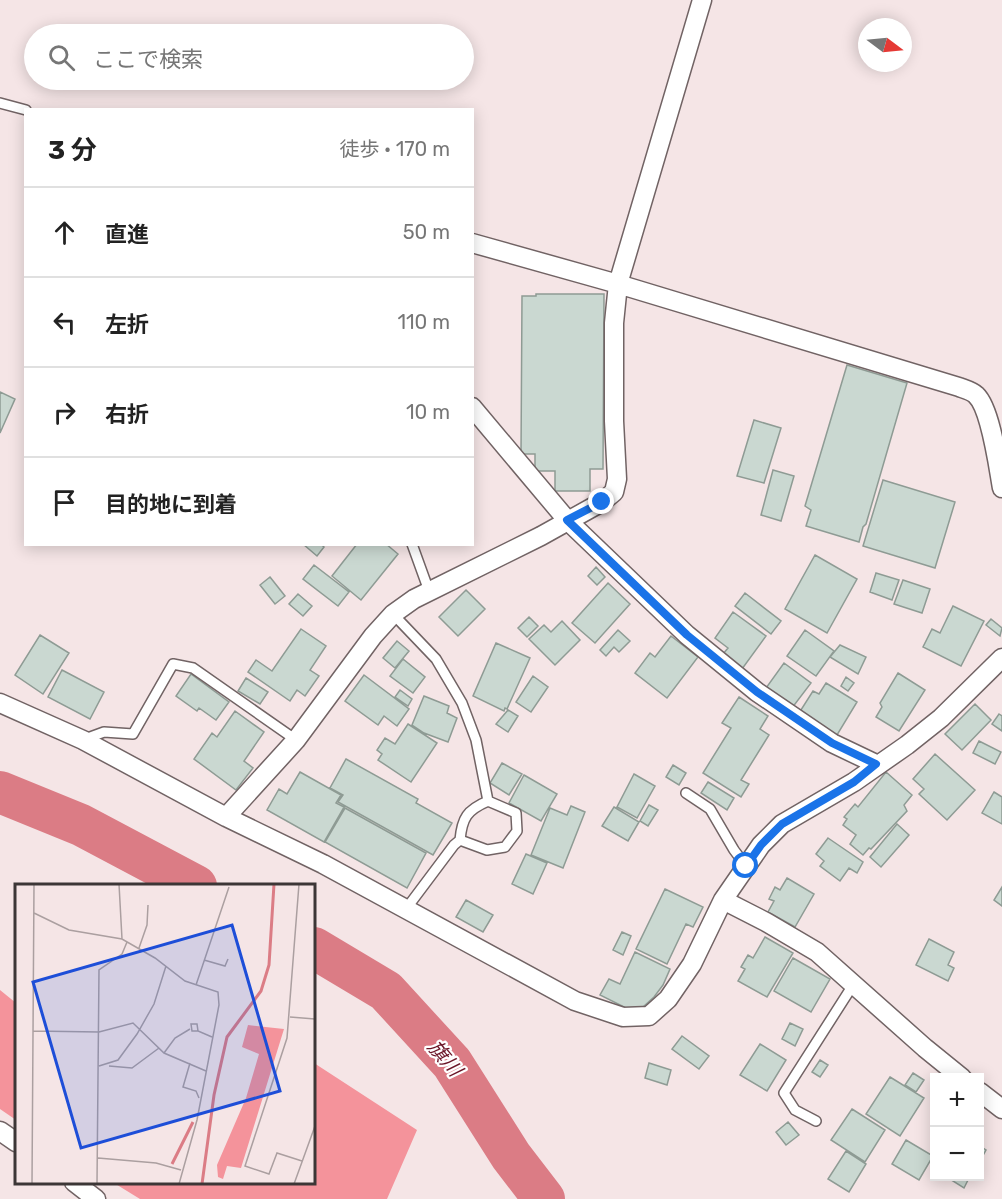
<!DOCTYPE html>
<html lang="ja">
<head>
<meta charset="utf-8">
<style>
	body { margin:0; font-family:Rubik,"Noto Sans JP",sans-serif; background:#f6f6f6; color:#222 }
	.controls { position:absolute; right:18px; bottom:18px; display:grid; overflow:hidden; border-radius:0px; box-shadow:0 3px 15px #0003 }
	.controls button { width:54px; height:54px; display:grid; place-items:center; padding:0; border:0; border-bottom:2px solid #e0e0e0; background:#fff; color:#222; font:30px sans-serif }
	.compass { position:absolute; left:858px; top:18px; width:54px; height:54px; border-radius:50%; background:#fff; box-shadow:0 3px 15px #0003; rotate:106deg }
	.stop { position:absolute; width:18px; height:18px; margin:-14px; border:4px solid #1a73e8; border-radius:50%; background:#fff }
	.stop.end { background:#1a73e8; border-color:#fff; box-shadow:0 2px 6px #0008 }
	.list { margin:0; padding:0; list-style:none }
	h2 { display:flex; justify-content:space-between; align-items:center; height:78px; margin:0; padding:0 24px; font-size:26px }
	h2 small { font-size:20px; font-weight:400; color:#767676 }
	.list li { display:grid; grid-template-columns:39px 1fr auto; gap:18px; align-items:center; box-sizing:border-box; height:90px; padding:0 24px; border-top:2px solid #e0e0e0 }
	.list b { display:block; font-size:22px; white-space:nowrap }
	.list em { font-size:20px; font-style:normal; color:#767676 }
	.icon { flex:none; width:33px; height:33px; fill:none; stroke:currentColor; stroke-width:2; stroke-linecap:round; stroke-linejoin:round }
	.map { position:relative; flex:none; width:1002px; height:1199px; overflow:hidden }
	.search { position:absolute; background:#fff; box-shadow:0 3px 15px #0003; left:24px; top:24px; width:450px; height:66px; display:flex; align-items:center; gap:15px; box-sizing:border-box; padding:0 21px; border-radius:33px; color:#767676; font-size:22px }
	.panel { position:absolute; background:#fff; box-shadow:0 3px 15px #0003; left:24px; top:108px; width:450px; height:438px; border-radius:0px }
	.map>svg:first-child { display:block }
	.forest { fill:#f4939b }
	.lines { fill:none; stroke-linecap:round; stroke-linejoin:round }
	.river { stroke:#db7c85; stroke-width:42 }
	.building { fill:#cad8d1; stroke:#8e9b94; stroke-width:1.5 }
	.lane-casing { stroke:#716364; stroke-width:12 }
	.street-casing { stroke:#716364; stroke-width:21 }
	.lane { stroke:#fff; stroke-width:9 }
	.street { stroke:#fff; stroke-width:18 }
	.route { stroke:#1a73e8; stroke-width:8 }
	.labels { text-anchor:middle; stroke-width:4.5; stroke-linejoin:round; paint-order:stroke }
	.water-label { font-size:20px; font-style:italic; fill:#6a1426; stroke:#fff }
	.inset-river { fill:none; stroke:#db7c85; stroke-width:3 }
	.inset-road { fill:none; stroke:#ab9fa0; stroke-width:1.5 }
	.view { fill:#1d4ed8; fill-opacity:0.15; stroke:#1d4ed8; stroke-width:3 }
	.inset-edge { fill:none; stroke:#3c3636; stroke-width:3 }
</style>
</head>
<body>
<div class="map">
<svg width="1002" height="1199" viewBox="0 0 1002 1199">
	<rect width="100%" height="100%" fill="#f5e5e6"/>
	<!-- forest -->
	<path class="forest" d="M 0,990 L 16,1003 L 16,1120 L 0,1109 Z
		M 314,1063 L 417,1130 L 387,1199 L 140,1199 L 114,1183 L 314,1182 Z"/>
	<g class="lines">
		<!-- river -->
		<path class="river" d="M 0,792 L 81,825 L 196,886
			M 314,948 L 386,991 L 452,1063 L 511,1156 L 544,1199"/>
	</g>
	<!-- building -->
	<path class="building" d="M 536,294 L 604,294 L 603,469 L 590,469 L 590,491 L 555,491 L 555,471 L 535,471 L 535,454 L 521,454 L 522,296 L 536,296 Z
		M 847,365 L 907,383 L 866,524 L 863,527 L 859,542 L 806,526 L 811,510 L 805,506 Z
		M 0,392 L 15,399 L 0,433 Z
		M 754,420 L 781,428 L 764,483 L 737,476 Z
		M 773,470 L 794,476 L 781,521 L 761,515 Z
		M 883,480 L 955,502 L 935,568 L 863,546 Z
		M 303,544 L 321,544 L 324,547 L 317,556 Z
		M 357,544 L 386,544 L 398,554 L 361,600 L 332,576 Z
		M 815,555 L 857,579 L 827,633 L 785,609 Z
		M 314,565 L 349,592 L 338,606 L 303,579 Z
		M 596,567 L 605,577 L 597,585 L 588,576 Z
		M 876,573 L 899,580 L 892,600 L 870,592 Z
		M 270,577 L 285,596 L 275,604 L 260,585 Z
		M 903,580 L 930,589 L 922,613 L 894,604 Z
		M 608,583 L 630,604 L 595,643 L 572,623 Z
		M 466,590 L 485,609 L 458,636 L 439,617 Z
		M 745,593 L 781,621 L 771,634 L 735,606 Z
		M 298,594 L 312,606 L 303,616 L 289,604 Z
		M 953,606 L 984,621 L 961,666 L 923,647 L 932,629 L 940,633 Z
		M 733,612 L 766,636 L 742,669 L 722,655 L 728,648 L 715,638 Z
		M 529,617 L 538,626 L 527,637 L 518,628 Z
		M 991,619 L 1002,628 L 1000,636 L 986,625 Z
		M 562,621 L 580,640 L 555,665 L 529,639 L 544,625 L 551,632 Z
		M 301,629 L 326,646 L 310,670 L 319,676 L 305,696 L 297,690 L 290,701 L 248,672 L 256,660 L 272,671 Z
		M 618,630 L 630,641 L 619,652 L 614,647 L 606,656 L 600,650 Z
		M 805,630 L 834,651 L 816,676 L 787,656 Z
		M 40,635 L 69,653 L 43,694 L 15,675 Z
		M 671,636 L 698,657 L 667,698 L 635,673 L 650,653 L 655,657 Z
		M 397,641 L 409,651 L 395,668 L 383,658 Z
		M 496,643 L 530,658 L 507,709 L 505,708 L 504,711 L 473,696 Z
		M 840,645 L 866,657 L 858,674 L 830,657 Z
		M 403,659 L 425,677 L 413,693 L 390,676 Z
		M 784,663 L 811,683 L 792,708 L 766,688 Z
		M 62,670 L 104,692 L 90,719 L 48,697 Z
		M 898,673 L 925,690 L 899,731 L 876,717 L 882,707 L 880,703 Z
		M 191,674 L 229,702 L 216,720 L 199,708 L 197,711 L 176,696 Z
		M 364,675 L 409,709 L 397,726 L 384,716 L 378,725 L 345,701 Z
		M 533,676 L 548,687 L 531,712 L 516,702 Z
		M 846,677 L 854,683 L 848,691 L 841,686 Z
		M 246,678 L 268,692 L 260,704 L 238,691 Z
		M 826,683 L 857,702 L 837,735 L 799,713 L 813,691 L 819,694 Z
		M 400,690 L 412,699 L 408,706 L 395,697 Z
		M 424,696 L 449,706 L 447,713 L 457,718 L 448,742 L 424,733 L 412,725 Z
		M 739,697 L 768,716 L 760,729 L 769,735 L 741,780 L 749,784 L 741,797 L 703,773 L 731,728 L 722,723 Z
		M 975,704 L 991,720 L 962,750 L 945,734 Z
		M 508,710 L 518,716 L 508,732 L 496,724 Z
		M 235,711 L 264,732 L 244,761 L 253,768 L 236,790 L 194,759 L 212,733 L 217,737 Z
		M 999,714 L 1002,716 L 1002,731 L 992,724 Z
		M 408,724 L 437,743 L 411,782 L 378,760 L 382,754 L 377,750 L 385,738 L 395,744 Z
		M 979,741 L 1001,752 L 995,764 L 973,753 Z
		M 935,754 L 975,790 L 947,820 L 919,794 L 924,789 L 913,779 Z
		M 346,759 L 418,799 L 416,803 L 452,823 L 433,855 L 338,802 L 343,795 L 330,788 Z
		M 502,763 L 522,774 L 509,795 L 490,783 Z
		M 673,765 L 686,773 L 679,785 L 666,777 Z
		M 300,772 L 341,795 L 336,803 L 344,807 L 324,842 L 267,810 L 279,789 L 287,794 Z
		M 886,772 L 912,795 L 904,805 L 907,811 L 871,849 L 869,848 L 863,855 L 850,844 L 856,835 L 843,825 L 847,819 L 844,817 L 855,804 L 858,807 Z
		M 634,774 L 655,786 L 637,818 L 617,807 Z
		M 524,775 L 557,794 L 541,821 L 509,803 Z
		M 708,782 L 734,798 L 727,810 L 701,793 Z
		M 994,792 L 1002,797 L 1002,824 L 982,813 Z
		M 649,805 L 658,810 L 648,826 L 640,821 Z
		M 571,806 L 585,812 L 563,868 L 531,855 L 550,808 L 567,815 Z
		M 614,807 L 639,822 L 628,841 L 602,826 Z
		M 345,808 L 426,853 L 407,888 L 325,842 Z
		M 897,824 L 909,835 L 881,867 L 870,857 Z
		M 828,838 L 863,862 L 857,873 L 849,868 L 840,881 L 820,866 L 824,861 L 816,854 Z
		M 526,854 L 547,863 L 533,894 L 512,884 Z
		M 787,878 L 814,894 L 795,927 L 768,912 L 774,901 L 769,899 L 775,887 L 780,890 Z
		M 1002,887 L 1002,906 L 994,900 Z
		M 665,889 L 703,907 L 693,927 L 686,924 L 667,964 L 636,949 Z
		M 466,900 L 493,915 L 483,932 L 456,917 Z
		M 622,932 L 631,936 L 623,955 L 613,950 Z
		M 765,937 L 793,953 L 767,997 L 738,981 L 745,969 L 741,967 L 748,955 L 753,958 Z
		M 929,939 L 954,952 L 948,965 L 954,968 L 948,981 L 916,965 Z
		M 635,952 L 670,969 L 663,985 L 654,997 L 643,1007 L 630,1010 L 600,995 L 609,979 L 620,984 Z
		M 793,958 L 830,979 L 811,1012 L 774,991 Z
		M 790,1023 L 803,1029 L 795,1046 L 782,1039 Z
		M 682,1036 L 709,1056 L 699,1069 L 672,1049 Z
		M 760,1044 L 786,1060 L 767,1091 L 740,1075 Z
		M 820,1060 L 828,1065 L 820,1077 L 812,1072 Z
		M 649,1063 L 671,1070 L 667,1085 L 645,1078 Z
		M 913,1073 L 924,1080 L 916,1092 L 905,1085 Z
		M 890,1077 L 924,1098 L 900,1136 L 866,1114 Z
		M 852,1109 L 885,1130 L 865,1162 L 831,1140 Z
		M 788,1122 L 799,1135 L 786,1145 L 776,1132 Z
		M 906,1140 L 933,1156 L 919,1180 L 892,1164 Z
		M 980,1146 L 986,1150 L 980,1161 Z
		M 846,1151 L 866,1164 L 849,1192 L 828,1179 Z
		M 945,1176 L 970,1176 L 964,1188 Z"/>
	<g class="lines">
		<defs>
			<path id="lane" d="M 0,103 L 26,110
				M 412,544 L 429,591
				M 393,614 L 436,659 L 462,703 L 476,740 L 488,801
				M 85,739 L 104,732 L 133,734 L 173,664 L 193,668 L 296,740
				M 686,793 L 710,809 L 734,850 L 746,866
				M 406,909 L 454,845 L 460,840 L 487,850 L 505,847 L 517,831 L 516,813 L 488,801 C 467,810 462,818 460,840
				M 816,1121 L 795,1110 L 784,1093 L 853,985"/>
			<path id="street" d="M 472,243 L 618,284 L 959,387 C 964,389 972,391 976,395 C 991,409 998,466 1002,488
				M 472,407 L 567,520 L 687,635 L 757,692 L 832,743 L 876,764
				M 0,703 L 83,740 L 226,817 L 323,864 L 575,1001 L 623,1017 L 649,1016 L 668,999 L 692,964 L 723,900 L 761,845 L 782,824 L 854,782 L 907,745 L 941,718 L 1002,658
				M 226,817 L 296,740 L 373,636 L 393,614 L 414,599 L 541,536 L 602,502 L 614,492 L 617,479 L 614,421 L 614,323 L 618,284 L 702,0
				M 723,900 L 766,922 L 817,952 L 925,1048 L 962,1078
				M 980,1092 L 1002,1109
				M 0,1131 L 16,1142
				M 74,1182 L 96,1199"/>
		</defs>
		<!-- lane casing -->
		<use href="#lane" class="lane-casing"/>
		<!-- street casing -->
		<use href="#street" class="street-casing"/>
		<!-- lane -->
		<use href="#lane" class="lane"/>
		<!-- street -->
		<use href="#street" class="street"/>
	</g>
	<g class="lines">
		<!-- route -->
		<path class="route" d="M 602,502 L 567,520 L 687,635 L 757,692 L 832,743 L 876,764 L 854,782 L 782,824 L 761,845 L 746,866"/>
	</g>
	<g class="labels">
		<!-- water labels -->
		<g class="water-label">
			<text transform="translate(445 1058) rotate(50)" y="7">旗川</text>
		</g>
	</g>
	<!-- overview -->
	<g transform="translate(15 884)">
		<rect width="300" height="300" fill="#f5e5e6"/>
		<path d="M 233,141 L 269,145 L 226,284 L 212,282 L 208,295 L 203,293 L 202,281 L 231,214 L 244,170 L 227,163 Z" fill="#f4939b"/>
		<path class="inset-river" d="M 157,280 L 178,238M 187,300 L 199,211 L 212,153 L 246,107 L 254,81 L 259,0"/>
		<path class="inset-road" d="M 104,0 L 107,55M 284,0 L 272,154 L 230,282 L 254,290 L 262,269 L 287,277M 19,29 L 54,46 L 107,55 L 140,74 L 170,97 L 203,108 L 204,121 L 182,236 L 164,300M 124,64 L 132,41 L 133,21M 189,76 L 210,82 L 213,75M 181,101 L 214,3M 275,133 L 300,135M 18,147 L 84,148 L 118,139 L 149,169 L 191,187M 183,147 L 177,147 L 176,140 L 182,140 L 183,147 L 197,153M 149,169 L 160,154 L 175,145M 175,179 L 168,203 L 181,207 L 184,214M 84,182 L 103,176 L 122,150 L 139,120 L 151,82M 94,182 L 117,184 L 144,164M 83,274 L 141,279 L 166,286M 17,300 L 19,0M 82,300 L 84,86 L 107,70 L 112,58M 279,300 L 300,242"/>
		<path class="view" d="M 217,41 L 265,207 L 66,264 L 18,98 Z"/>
		<rect width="300" height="300" class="inset-edge"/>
	</g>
</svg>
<div class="controls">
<button>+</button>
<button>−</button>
</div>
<svg class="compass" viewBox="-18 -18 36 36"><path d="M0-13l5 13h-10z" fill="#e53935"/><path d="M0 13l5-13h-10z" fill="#767676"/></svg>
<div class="stop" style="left:746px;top:866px"></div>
<div class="stop end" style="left:602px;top:502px"></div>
<div class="search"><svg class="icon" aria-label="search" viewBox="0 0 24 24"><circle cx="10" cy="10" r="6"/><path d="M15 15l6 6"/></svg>ここで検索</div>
<section class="panel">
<h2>3 分<small>徒歩 · 170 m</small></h2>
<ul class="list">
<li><svg class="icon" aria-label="ahead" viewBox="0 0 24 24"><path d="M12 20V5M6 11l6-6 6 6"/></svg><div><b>直進</b></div><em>50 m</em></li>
<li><svg class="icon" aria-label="left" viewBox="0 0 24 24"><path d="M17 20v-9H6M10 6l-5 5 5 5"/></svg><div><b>左折</b></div><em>110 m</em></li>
<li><svg class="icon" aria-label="right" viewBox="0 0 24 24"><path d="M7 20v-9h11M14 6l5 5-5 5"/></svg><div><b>右折</b></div><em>10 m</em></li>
<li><svg class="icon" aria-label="arrive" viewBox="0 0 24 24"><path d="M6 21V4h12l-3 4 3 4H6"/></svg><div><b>目的地に到着</b></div></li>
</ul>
</section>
</div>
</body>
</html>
